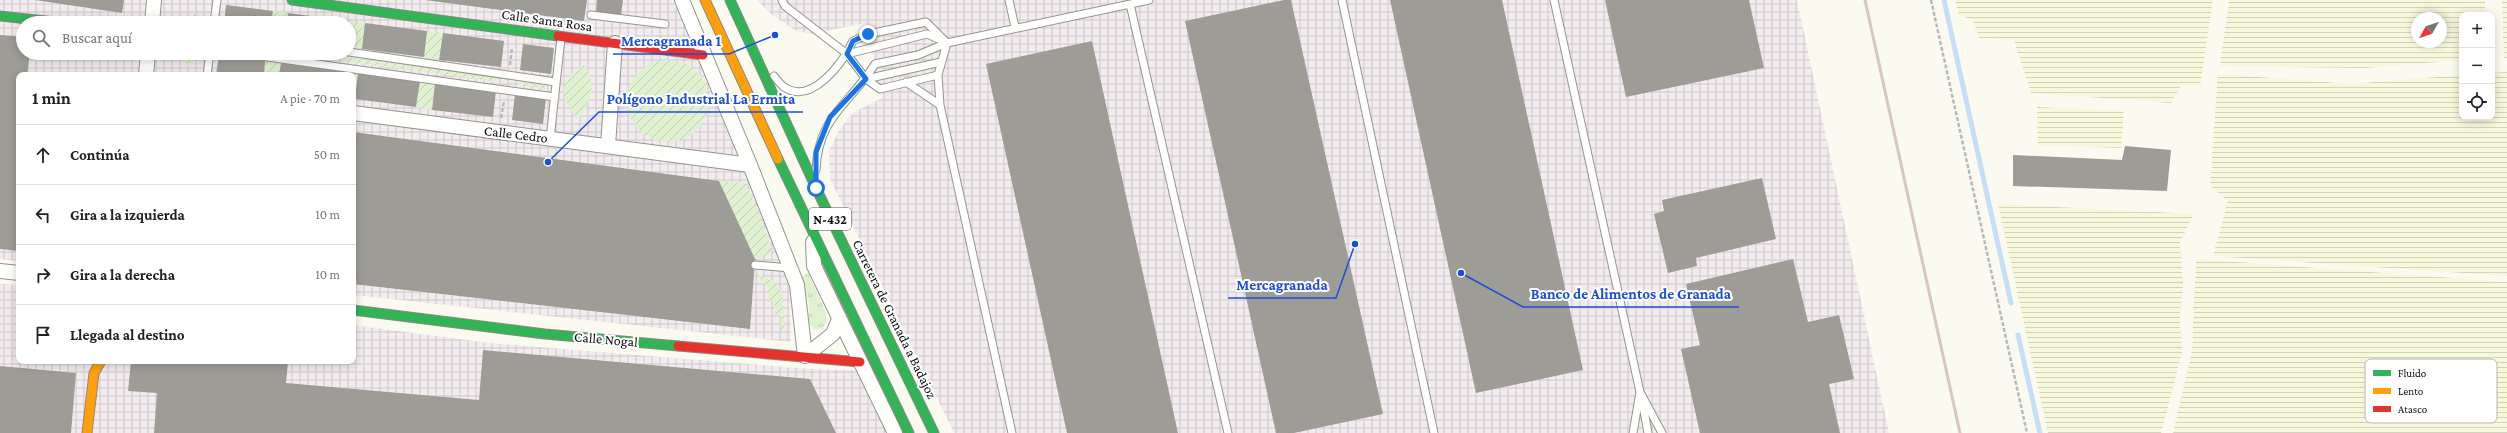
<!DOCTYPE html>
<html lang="es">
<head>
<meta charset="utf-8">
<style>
	body { margin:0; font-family:"Crimson Pro",serif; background:#f2f2f2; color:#222 }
	.controls { position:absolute; right:12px; top:12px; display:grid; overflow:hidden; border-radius:8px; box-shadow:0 2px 10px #0003 }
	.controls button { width:36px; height:36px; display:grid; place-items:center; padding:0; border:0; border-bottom:1px solid #e0e0e0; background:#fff; color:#222; font:20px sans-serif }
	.compass { position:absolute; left:2411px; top:12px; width:36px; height:36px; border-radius:50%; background:#fff; box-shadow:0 2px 10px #0003; rotate:230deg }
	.stop { position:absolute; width:12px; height:12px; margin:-9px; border:3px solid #1a73e8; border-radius:50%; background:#fff }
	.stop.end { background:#1a73e8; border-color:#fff; box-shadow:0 1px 4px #0008 }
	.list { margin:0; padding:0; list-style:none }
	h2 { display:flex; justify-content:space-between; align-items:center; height:52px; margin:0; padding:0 16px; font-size:17px }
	h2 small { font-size:13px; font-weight:400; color:#767676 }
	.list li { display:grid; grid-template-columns:26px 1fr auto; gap:12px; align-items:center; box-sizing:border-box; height:60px; padding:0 16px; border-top:1px solid #e0e0e0 }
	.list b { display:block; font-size:15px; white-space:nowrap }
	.list em { font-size:13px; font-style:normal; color:#767676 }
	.icon { flex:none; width:22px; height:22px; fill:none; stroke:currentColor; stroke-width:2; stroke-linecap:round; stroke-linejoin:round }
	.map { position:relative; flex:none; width:2507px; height:433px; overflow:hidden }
	.search { position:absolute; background:#fff; box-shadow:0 2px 10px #0003; left:16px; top:16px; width:340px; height:44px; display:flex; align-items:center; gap:10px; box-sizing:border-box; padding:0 14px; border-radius:22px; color:#767676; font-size:15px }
	.panel { position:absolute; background:#fff; box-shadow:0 2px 10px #0003; left:16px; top:72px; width:340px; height:292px; border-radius:8px }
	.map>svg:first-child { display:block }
	.industrial { fill:url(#industrial-grid); fill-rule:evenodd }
	.farmland { fill:url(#farmland-rules); fill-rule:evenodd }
	.grass { fill:url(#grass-tufts) }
	.garden { fill:url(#garden-furrows) }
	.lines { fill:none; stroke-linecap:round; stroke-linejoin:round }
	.stream { stroke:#c6dff6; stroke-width:5 }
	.building { fill:#9e9c96 }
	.lane-casing { stroke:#94948f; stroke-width:9 }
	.street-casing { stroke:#94948f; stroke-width:16 }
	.fast-casing { stroke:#8b8a86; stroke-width:11 }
	.slow-casing { stroke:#8b8a86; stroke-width:11 }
	.jam-casing { stroke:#8b8a86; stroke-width:11 }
	.path { stroke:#b8b8b6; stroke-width:2.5; stroke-dasharray:4 2; stroke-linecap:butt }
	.lane { stroke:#fefefd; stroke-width:7 }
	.street { stroke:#fefefd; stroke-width:14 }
	.fast { stroke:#30b455; stroke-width:9 }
	.slow { stroke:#ff9f0a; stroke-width:9 }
	.jam { stroke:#e5322d; stroke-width:9 }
	.rail { stroke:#d7c6c3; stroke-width:3 }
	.route { stroke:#1a73e8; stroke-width:5 }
	.labels { text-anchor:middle; stroke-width:4; stroke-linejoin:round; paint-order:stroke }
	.shield { fill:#fff; stroke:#565656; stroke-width:1 }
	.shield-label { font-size:13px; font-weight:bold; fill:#0d0d0d }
	.street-label { font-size:14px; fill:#0d0d0d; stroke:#fff }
	.key { fill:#fff; stroke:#b6b6b6; stroke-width:1 }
	.key-label { font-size:11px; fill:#0d0d0d }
	.leader { fill:none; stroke:#1d4ed8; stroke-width:1.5 }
	.callout-dot { fill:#1d4ed8; stroke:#fff; stroke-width:1.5 }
	.callout-label { font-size:15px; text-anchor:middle; font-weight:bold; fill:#1d4ed8; stroke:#fff; stroke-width:4; stroke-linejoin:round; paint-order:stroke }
</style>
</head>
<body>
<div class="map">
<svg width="2507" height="433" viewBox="0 0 2507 433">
	<defs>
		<pattern id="industrial-grid" width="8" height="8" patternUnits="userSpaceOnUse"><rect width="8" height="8" fill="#f3ecee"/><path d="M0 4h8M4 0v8" fill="none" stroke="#cfc9cb"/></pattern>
		<pattern id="farmland-rules" width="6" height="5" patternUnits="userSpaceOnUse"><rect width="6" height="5" fill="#f7f7dc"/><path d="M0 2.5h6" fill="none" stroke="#d3d3bc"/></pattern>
		<pattern id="grass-tufts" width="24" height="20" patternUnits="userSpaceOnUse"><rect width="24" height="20" fill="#e0f1d0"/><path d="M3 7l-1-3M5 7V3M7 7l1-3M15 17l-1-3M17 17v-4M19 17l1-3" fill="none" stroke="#bfcdb1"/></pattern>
		<pattern id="garden-furrows" width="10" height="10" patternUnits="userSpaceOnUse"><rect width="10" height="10" fill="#e0f1d0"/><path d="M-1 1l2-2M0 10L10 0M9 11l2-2" fill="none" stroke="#bfcdb1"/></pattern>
	</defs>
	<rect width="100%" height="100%" fill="#fbfaf0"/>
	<!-- industrial -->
	<path class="industrial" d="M 0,0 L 673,0 L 780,248 L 790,292 L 791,342 L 353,295 L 353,75 L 19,75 L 19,261 L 0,259 ZM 23,23 L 349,23 L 349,53 L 23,53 Z
		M 757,0 L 1797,0 L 1889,433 L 954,433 L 830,179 L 829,151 L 840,128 L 854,112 L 882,98 L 866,23 L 812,34 L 796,31 L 772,15 Z
		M 0,284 L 19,285 L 19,361 L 353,361 L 353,325 L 490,343 L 810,369 L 856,370 L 888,433 L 0,433 Z"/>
	<!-- farmland -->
	<path class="farmland" d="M 1955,0 L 2213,0 L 2200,86 L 2181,86 L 2171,103 L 2031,93 L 2014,40 L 1979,38 L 1973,20 L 1959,15 Z
		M 2229,0 L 2485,0 L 2485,15 L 2462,15 L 2462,60 L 2364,68 L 2220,66 ZM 2417,18 L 2441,18 L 2441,42 L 2417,42 Z
		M 2502,0 L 2507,0 L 2507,58 L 2504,58 Z
		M 2507,72 L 2507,276 L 2213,256 L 2228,201 L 2210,186 L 2218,74 L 2351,84 L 2462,75 L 2462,117 L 2492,117 L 2492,73 Z
		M 2037,107 L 2124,111 L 2121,148 L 2038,145 Z
		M 1998,204 L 2194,214 L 2180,242 L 2183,283 L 2180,315 L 2182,353 L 2161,433 L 2048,433 Z
		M 2196,259 L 2507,282 L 2507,433 L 2173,433 L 2192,351 Z"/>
	<!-- grass -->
	<path class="grass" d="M 808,273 L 826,313 L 827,321 L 822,329 L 814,329 L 809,324 L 809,304 L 802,276 Z"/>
	<!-- garden -->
	<path class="garden" d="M 273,11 L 288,13 L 287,23 L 271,23 Z
		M 197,12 L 203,23 L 184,23 Z
		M 349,21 L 365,23 L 362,49 L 349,48 Z
		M 427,31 L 443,33 L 439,60 L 424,57 Z
		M 179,53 L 202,53 L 189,67 Z
		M 283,53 L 314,53 L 498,78 L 498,82 Z
		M627 101a41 41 0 1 1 82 0a41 41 0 1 1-82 0Z
		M 265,61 L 281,63 L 279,75 L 264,75 Z
		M 584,65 C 597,84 592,102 578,119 C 558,96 558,82 584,65 Z
		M 342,71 L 358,73 L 355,99 L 353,75 L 342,75 Z
		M 420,81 L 435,83 L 432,110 L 416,107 Z
		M 518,82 L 547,86 L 546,89 L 518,85 Z
		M 719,181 L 746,183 L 763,223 L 772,251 L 768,256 L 755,259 Z
		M 756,273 L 776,282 L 782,292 L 785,327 L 781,332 L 781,316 L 774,314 L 775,302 L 768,300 L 768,289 Z"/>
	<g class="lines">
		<!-- stream -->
		<path class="stream" d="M 1944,0 L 2011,303
			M 2018,335 L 2040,433"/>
	</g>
	<!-- building -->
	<path class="building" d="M 35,0 L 124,0 L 122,13 Z
		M 425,0 L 587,0 L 584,21 Z
		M 597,0 L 623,0 L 621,15 L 596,12 Z
		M 1284,0 L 1291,0 L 1383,414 L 1294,433 L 1276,433 L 1185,21 Z
		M 1390,0 L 1502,0 L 1583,370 L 1476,393 Z
		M 1605,0 L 1749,0 L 1764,68 L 1626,97 Z
		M 226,5 L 273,11 L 271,23 L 224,23 Z
		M 288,13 L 349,21 L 349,23 L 287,23 Z
		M 365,23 L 427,31 L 424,57 L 362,49 Z
		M 443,33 L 504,41 L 501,67 L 439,60 Z
		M 0,35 L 23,37 L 23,53 L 30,53 L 27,75 L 19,75 L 19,251 L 0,249 Z
		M 1092,41 L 1178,433 L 1067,433 L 986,64 Z
		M 523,44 L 554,48 L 551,74 L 520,70 Z
		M 219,55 L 265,61 L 264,75 L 216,75 Z
		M 281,63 L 342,71 L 342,75 L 279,75 Z
		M 358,73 L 420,81 L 416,107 L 355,99 Z
		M 435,83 L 496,91 L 493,117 L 432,110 Z
		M 515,94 L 546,98 L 543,124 L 512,120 Z
		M 353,132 L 719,181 L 755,259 L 750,329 L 353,284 Z
		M 2125,146 L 2171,150 L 2167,191 L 2013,186 L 2013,155 L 2122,160 Z
		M 1762,178 L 1776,239 L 1696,258 L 1697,266 L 1668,273 L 1654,214 L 1664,211 L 1662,200 Z
		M 1793,259 L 1808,322 L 1839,315 L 1854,379 L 1829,384 L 1840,433 L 1700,433 L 1681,349 L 1700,345 L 1686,284 Z
		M 483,350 L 810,379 L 836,433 L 154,433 L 157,393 L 128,391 L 131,361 L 288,361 L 286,383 L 479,400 Z
		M 0,366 L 76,373 L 71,433 L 0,433 Z"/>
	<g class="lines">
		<defs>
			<path id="lane" d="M 782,0 L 785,6 L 847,54 L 866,79 L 880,89 L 938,75
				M 1009,0 L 1015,27
				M 1342,0 L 1434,433
				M 1554,0 L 1640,392 L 1633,433
				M 1130,4 L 1228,433
				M 591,15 L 665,24
				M 214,23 L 217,0
				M 947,43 L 938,75 L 940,105 L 1012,433
				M 349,52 L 556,82
				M 238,53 L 555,97
				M 847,54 L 927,34 L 943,41
				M 207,75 L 210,53
				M 774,76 C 777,80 781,85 784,87 C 812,106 843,62 853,41 L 869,34 L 926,22 L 947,43
				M 866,79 L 941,62
				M 906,82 L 940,105
				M 550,139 L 561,38
				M 816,170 C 818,116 850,104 875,64 L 918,55 L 947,43 L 1149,0
				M 755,265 L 790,268
				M 1640,392 L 1662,433
				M 1642,400 L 1648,433"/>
			<path id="street" d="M 682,0 L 750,165 L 797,285 L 805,356 L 833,334 L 839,319
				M 152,23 L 154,0
				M 146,75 L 148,53
				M 353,113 L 750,165
				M 608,146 L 615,43
				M 813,242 L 814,266 L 895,433
				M 0,271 L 19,273"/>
			<path id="fast" d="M 292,0 L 558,36
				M 730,0 L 816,188 L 934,433
				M 0,16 L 64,23
				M 778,159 L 909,433
				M 353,310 L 545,334 L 678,346"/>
			<path id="slow" d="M 705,0 L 778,159
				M 87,433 L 94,373 L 101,361"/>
			<path id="jam" d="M 558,36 L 703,55
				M 678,346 L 860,362"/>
		</defs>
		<!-- lane casing -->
		<use href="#lane" class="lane-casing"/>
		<!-- street casing -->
		<use href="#street" class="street-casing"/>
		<!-- fast casing -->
		<use href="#fast" class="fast-casing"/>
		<!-- slow casing -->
		<use href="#slow" class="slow-casing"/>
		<!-- jam casing -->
		<use href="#jam" class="jam-casing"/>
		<!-- path -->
		<path class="path" d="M 1931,0 L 2027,433
			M 510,65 L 512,48
			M 501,118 L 504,101"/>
		<!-- lane -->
		<use href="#lane" class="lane"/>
		<!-- street -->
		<use href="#street" class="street"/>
		<!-- fast -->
		<use href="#fast" class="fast"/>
		<!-- slow -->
		<use href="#slow" class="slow"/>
		<!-- jam -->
		<use href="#jam" class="jam"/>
		<!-- rail -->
		<path class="rail" d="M 1865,0 L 1960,433"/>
	</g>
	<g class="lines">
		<!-- route -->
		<path class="route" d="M 816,188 L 816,152 L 830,117 L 866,79 L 847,54 L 853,41 L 868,34"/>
	</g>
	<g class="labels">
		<!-- shield labels -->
		<rect class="shield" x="809" y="208" width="42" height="22" rx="3"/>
		<g class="shield-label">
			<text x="830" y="224">N-432</text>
		</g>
		<!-- street labels -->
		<g class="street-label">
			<text transform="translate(547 20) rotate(8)" y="5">Calle Santa Rosa</text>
			<text transform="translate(516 134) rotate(7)" y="5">Calle Cedro</text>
			<text transform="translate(895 319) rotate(64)" y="5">Carretera de Granada a Badajoz</text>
			<text transform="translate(606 339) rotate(5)" y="5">Calle Nogal</text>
		</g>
	</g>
	<!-- legend -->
	<rect x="2365" y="359" width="132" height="64" rx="6" class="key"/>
	<rect x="2373" y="370" width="18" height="6" fill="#30b455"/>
	<rect x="2373" y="388" width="18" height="6" fill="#ff9f0a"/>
	<rect x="2373" y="406" width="18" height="6" fill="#e5322d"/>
	<g class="key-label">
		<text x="2398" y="377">Fluido</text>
		<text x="2398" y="395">Lento</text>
		<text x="2398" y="413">Atasco</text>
	</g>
	<!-- callouts -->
	<path class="leader" d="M775 35L729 54H613M548 162L599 112H803M1355 244L1336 298H1228M1461 273L1523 307H1739"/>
	<g class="callout-dot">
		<circle cx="775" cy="35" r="4"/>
		<circle cx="548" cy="162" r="4"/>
		<circle cx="1355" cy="244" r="4"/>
		<circle cx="1461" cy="273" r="4"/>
	</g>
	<g class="callout-label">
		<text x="671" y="46">Mercagranada 1</text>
		<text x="701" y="104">Polígono Industrial La Ermita</text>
		<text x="1282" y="290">Mercagranada</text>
		<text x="1631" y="299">Banco de Alimentos de Granada</text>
	</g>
</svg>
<div class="controls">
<button>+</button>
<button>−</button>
<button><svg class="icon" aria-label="locate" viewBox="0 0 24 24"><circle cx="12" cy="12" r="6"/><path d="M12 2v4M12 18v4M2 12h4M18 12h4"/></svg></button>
</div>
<svg class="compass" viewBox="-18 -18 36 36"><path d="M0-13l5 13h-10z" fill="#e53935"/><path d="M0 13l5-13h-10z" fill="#767676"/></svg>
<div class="stop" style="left:816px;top:188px"></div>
<div class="stop end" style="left:868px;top:34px"></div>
<div class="search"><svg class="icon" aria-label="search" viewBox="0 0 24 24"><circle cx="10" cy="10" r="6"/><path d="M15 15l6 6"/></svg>Buscar aquí</div>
<section class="panel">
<h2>1 min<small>A pie · 70 m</small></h2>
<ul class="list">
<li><svg class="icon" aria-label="ahead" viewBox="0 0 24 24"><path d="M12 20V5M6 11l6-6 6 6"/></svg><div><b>Continúa</b></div><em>50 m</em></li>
<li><svg class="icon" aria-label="left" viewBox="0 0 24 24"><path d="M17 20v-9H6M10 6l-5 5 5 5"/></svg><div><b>Gira a la izquierda</b></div><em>10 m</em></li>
<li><svg class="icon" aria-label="right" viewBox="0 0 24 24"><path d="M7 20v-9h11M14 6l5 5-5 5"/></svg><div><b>Gira a la derecha</b></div><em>10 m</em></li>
<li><svg class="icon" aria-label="arrive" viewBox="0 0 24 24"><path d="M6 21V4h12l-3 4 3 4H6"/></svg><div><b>Llegada al destino</b></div></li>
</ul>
</section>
</div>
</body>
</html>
